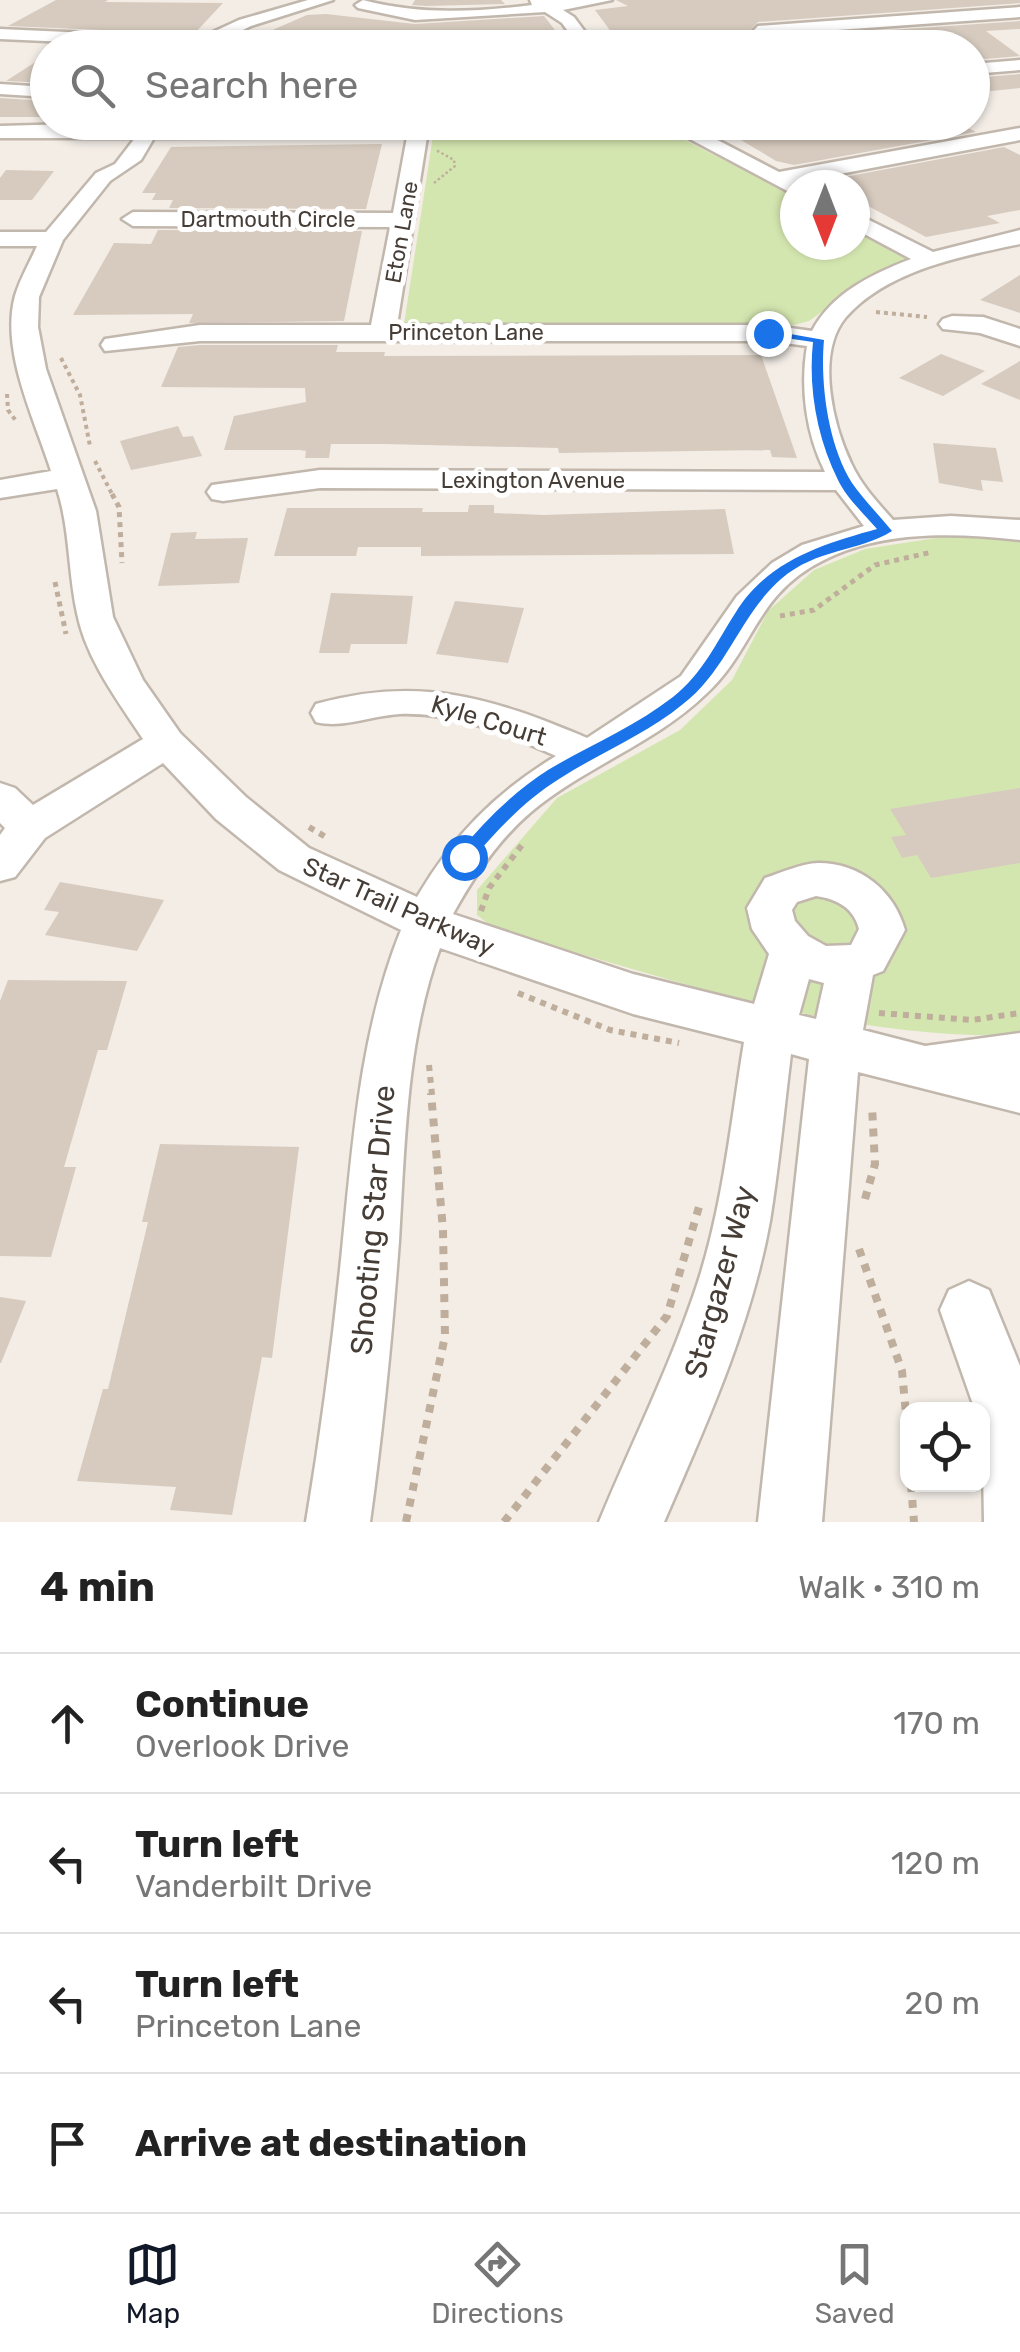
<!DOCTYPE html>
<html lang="en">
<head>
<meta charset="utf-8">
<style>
	body { margin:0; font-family:Rubik,sans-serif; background:#f6f6f6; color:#222 }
	.controls { position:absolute; right:30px; bottom:30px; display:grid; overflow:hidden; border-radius:20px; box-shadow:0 2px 8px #0004 }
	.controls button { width:90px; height:90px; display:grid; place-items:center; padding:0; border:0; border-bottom:2px solid #e0e0e0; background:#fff; color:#222; font:50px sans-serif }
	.compass { position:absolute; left:780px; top:170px; width:90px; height:90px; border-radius:50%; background:#fff; box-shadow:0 2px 8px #0004; rotate:180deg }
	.stop { position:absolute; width:30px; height:30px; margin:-22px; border:8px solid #1a73e8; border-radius:50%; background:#fff }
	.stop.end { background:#1a73e8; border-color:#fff; box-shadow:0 2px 10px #0008 }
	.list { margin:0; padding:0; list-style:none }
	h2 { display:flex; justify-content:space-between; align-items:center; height:130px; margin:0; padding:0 40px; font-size:42px }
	h2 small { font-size:32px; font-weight:400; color:#767676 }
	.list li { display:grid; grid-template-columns:65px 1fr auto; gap:30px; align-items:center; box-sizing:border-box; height:140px; padding:0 40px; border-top:2px solid #e0e0e0 }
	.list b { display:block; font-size:38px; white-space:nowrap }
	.list p { margin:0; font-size:32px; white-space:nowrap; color:#767676 }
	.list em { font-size:32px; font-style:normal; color:#767676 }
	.icon { flex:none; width:55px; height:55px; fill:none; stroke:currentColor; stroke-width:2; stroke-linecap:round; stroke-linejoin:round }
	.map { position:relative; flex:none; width:1020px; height:1522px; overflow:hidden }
	.search { position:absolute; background:#fff; box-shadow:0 2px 8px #0004; left:30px; right:30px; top:30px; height:110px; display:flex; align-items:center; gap:25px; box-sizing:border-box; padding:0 35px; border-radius:55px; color:#767676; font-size:38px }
	.sheet { height:690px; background:#fff }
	nav { display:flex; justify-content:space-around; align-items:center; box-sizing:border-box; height:140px; border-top:2px solid #e0e0e0; background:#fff; font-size:28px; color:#767676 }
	nav a { display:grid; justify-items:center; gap:5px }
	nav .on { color:#111827 }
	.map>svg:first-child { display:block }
	.green { fill:#d4e6b0 }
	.building { fill:#d7cbbf }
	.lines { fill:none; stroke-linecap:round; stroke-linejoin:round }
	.minor-casing { stroke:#c1b7ac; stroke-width:5 }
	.path-far4 { stroke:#bfae9b; stroke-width:2.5; stroke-dasharray:2.5 2.5; stroke-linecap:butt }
	.path-far3 { stroke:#bfae9b; stroke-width:4; stroke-dasharray:4 4; stroke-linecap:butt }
	.path-far2 { stroke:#bfae9b; stroke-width:5; stroke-dasharray:5 5; stroke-linecap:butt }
	.path-far1 { stroke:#bfae9b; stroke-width:6; stroke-dasharray:6 6; stroke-linecap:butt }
	.path { stroke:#bfae9b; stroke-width:8; stroke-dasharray:8 8; stroke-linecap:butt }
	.minor { fill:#fff; fill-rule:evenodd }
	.route { fill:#1a73e8 }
	.labels { text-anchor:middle; stroke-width:10; stroke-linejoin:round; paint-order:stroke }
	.far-street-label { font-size:22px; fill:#453d36; stroke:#fff }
	.street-label { font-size:25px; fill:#453d36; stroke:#fff }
	.near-street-label { font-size:30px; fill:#453d36; stroke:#fff }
</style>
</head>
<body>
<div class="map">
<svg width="1020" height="1522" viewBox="0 0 1020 1522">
	<rect width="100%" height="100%" fill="#f3ede6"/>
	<!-- green -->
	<path class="green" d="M 651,123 L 795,196 L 795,245 L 855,245 L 855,228 L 911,257 L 907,263 L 876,273 L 809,321 L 794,325 L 404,324 L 433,136 Z
		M 942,537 L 1020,539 L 1020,1035 C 839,1041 668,977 496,930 L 477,915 L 477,890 L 557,798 L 680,730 L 732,680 L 768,611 L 814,570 L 865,549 Z"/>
	<!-- building -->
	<path class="building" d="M 56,0 L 108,0 L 105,2 L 223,3 L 194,34 L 8,26 Z
		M 415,0 L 501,0 L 505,4 L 426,6 L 412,5 Z
		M 616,0 L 1020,0 L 1020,3 L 758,22 L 745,35 L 754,48 L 623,48 L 595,10 L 628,6 Z
		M 326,14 L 415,24 L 544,16 L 569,48 L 231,48 L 307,15 Z
		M 1020,21 L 1020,29 L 986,31 L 1020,56 L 972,60 L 972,48 L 855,48 L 855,43 L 780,48 L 773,38 Z
		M 48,54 L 48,83 L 6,81 Z
		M 1020,74 L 1020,88 L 972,93 L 972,78 Z
		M 0,98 L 48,101 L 48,117 L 0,117 Z
		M 711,122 L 957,122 L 976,132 L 794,165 L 776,161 Z
		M 382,144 L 366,209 L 169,208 L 173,200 L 152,200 L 156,193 L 142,193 L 171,147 Z
		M 1004,147 L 1020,155 L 1020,210 L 987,216 L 1000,223 L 926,237 L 855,199 L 855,185 L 823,181 Z
		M 6,170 L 54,171 L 32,200 L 0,200 L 0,178 Z
		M 158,230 L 362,231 L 344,321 L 189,323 L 193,314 L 73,315 L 114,243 L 151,244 Z
		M 1020,275 L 1020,313 L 980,300 Z
		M 200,345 L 338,345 L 336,352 L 385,352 L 384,356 L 761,355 L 797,458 L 772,457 L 770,450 L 559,453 L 558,448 L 385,444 L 331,444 L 329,458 L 305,458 L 306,451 L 300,450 L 224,450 L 234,416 L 306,402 L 305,388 L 161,387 L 178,347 Z
		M 941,354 L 985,371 L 943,396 L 899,378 Z
		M 1020,361 L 1020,400 L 981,384 Z
		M 178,426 L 183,437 L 193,436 L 202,456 L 131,470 L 120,441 Z
		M 933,443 L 996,448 L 1003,482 L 981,480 L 983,491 L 939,483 Z
		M 469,505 L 494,505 L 494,513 L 544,515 L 725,509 L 734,554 L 421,556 L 421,547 L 358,547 L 356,556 L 274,556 L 287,508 L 423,508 L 422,512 L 468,512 Z
		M 197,532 L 195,539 L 248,538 L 239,583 L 158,586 L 171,533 Z
		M 331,593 L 413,596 L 407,644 L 351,644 L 349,653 L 319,653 Z
		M 455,601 L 524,608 L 508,663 L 436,654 Z
		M 1020,788 L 1020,863 L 931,878 L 917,855 L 902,858 L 891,837 L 906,835 L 890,809 Z
		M 60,882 L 164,900 L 137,951 L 45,935 L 59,912 L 44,910 Z
		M 8,980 L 127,981 L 107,1050 L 98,1050 L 64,1167 L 76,1167 L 51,1257 L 0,1256 L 0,1001 Z
		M 160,1144 L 299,1147 L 272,1358 L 262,1357 L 232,1515 L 170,1510 L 176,1487 L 77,1481 L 103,1389 L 108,1389 L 148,1222 L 142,1222 Z
		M 0,1297 L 26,1301 L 1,1363 L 0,1363 Z"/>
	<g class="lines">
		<defs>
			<path id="minor" d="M 308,0 L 333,0 L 251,26 L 206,48 L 0,39 L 0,29 L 200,38 L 239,20 Z
				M 363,0 C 419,15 475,12 532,5 L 530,0 L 612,0 L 563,10 L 574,17 L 597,48 L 580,48 L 562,23 L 545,12 L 415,20 L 358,8 L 355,5 Z
				M 1020,7 L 1020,17 L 766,35 L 776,48 L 759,48 L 749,35 L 758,26 Z
				M 1020,60 L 1020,70 L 972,74 L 972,64 Z
				M 0,84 L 48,87 L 48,97 L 0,94 Z
				M 143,122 L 607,122 L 598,128 L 427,137 L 397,325 L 769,325 L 812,331 C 832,293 872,274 911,259 L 855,229 L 855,213 L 933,252 L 1020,230 L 1020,244 C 962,256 888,270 846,317 C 815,354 833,426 852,465 C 862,486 878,503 893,520 L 951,516 L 1020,520 L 1020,540 C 955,533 886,530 826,559 C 755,593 756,647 707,693 C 656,743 586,766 531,812 C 498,840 474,876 453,914 L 633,974 L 754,1004 L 769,954 L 752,929 L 747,908 L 765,878 C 781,873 802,863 818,863 C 861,863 894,891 905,930 L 883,971 L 873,975 L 863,1030 L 925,1046 L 1020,1033 L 1020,1113 L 858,1072 L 822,1522 L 758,1522 L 809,1059 L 791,1054 C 784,1110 779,1166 770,1221 C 751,1326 706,1425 664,1522 L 599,1522 C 632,1442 671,1365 698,1282 C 723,1205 731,1122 744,1042 L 633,1014 L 440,948 C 406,1041 405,1144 399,1241 C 392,1335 383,1429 370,1522 L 306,1522 C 321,1432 333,1341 342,1250 C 353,1141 360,1032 401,930 L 279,870 L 216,819 L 163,763 L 45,838 L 15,877 L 0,881 L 0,835 L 5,828 L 0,823 L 0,783 L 15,788 L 33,805 L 143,739 C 118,701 86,659 77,613 C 68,572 70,529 57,489 L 0,498 L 0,480 L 51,471 C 35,420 0,351 15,296 C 20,279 30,262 37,246 L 0,246 L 0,232 L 46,232 L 96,173 L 115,164 L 135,138 L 0,138 L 0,126 ZM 407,137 L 393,213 L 133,212 L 122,219 L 133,226 L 390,227 L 371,325 L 200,325 L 105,339 L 101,345 L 105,351 L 200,341 L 769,341 L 807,346 C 800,388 806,434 825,472 L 320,470 L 212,485 L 207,492 L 212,499 L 223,501 L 320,488 L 836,490 L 864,526 L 802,545 L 772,563 L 737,596 L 681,676 L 587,738 C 492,698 420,675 316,704 L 311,713 L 316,722 C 343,729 373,715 400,714 C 456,712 506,734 556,756 C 495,793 453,836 417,897 L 309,848 L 246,797 L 180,733 L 143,680 L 113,617 L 96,511 L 46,369 L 38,327 L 39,297 L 63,240 L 110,181 L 141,160 L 154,138 ZM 816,896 C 837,899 854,908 859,929 L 851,945 L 826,946 L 808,936 L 795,921 L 792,910 L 797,902 ZM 809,979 L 824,983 L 816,1019 L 799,1015 Z
				M 658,122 L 683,122 L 779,172 L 1020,128 L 1020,140 L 797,182 L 803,185 L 795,185 L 795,195 Z
				M 952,316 L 983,317 L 1020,329 L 1020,346 L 980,333 L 943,329 L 939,324 L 943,319 Z
				M 969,1281 L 989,1290 L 1020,1366 L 1020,1522 L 984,1522 L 982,1410 L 975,1410 L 940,1310 L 949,1290 Z"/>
		</defs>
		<!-- minor casing -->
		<use href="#minor" class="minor-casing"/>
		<!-- path-far4 -->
		<path class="path-far4" d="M 617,127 L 646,128
			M 434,183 L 455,166 L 454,160 L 436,150"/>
		<!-- path-far3 -->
		<path class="path-far3" d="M 876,312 L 927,317
			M 61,358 L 80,395 L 90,446
			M 7,394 L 8,410 L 16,421
			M 95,461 L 113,496"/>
		<!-- path-far2 -->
		<path class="path-far2" d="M 112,494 L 119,507 L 122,563
			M 55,582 L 66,634
			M 780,616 L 814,610 L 875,565 L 932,552"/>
		<!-- path-far1 -->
		<path class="path-far1" d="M 309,827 L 329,839
			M 481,911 L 489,888 L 522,845
			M 518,993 L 610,1030 L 679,1043
			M 879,1013 L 972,1020 L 1020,1013
			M 429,1065 L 432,1095"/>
		<!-- path -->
		<path class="path" d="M 865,1199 L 875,1164 L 872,1106
			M 859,1249 L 902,1371 L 908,1436
			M 911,1484 L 914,1522
			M 406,1522 L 445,1336 L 443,1230 L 431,1093
			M 504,1522 L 667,1316 L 701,1200"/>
		<!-- minor -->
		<use href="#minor" class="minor"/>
	</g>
	<!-- route -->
	<path class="route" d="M 768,330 L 824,340 C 820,383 828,445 852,483 C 864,500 879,515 892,531 C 859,552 817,548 781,579 C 740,615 727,670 683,704 C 647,734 599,753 559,779 C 525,800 496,831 470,862 L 458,862 L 458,853 C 484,822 513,792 548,770 C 588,746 636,726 673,697 C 703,673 716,643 736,612 C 767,561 823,544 877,529 C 864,514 846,497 838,480 C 817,438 808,388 813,342 L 765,335 Z"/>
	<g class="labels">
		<!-- far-street labels -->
		<g class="far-street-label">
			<text x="268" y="227">Dartmouth Circle</text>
			<text transform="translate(401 232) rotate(-80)" y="8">Eton Lane</text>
			<text x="466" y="340">Princeton Lane</text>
			<text x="533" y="488">Lexington Avenue</text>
		</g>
		<!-- street labels -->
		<g class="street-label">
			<text transform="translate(489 720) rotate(17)" y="9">Kyle Court</text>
			<text transform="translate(399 906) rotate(24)" y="9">Star Trail Parkway</text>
		</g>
		<!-- near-street labels -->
		<g class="near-street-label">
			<text transform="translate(373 1220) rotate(-85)" y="10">Shooting Star Drive</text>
			<text transform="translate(720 1282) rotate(-75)" y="10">Stargazer Way</text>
		</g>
	</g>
</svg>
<div class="controls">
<button><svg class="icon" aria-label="locate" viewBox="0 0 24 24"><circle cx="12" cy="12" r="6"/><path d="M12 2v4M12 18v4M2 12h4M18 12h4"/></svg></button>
</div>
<svg class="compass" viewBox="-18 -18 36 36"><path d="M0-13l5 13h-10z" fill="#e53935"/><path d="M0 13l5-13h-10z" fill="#767676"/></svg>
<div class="stop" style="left:464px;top:857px"></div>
<div class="stop end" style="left:768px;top:333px"></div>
<div class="search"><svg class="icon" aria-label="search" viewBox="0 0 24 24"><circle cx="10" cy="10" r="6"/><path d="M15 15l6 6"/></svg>Search here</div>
</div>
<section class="sheet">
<h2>4 min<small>Walk · 310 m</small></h2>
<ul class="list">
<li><svg class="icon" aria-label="ahead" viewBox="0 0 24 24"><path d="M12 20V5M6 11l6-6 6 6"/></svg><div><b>Continue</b><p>Overlook Drive</p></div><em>170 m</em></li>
<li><svg class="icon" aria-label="left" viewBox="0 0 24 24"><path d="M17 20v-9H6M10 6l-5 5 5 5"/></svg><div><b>Turn left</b><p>Vanderbilt Drive</p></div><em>120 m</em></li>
<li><svg class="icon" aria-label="left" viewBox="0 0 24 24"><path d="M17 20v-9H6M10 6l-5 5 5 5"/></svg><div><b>Turn left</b><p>Princeton Lane</p></div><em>20 m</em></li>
<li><svg class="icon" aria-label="arrive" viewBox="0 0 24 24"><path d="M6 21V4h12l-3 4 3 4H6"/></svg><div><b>Arrive at destination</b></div></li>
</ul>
</section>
<nav>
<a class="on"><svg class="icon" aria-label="map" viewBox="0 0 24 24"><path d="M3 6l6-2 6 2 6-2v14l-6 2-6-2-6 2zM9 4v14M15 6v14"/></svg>Map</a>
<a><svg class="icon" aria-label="directions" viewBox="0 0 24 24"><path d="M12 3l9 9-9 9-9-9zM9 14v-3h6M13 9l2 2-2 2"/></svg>Directions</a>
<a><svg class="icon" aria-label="saved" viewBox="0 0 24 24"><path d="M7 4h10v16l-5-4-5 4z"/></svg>Saved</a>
</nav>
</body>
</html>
